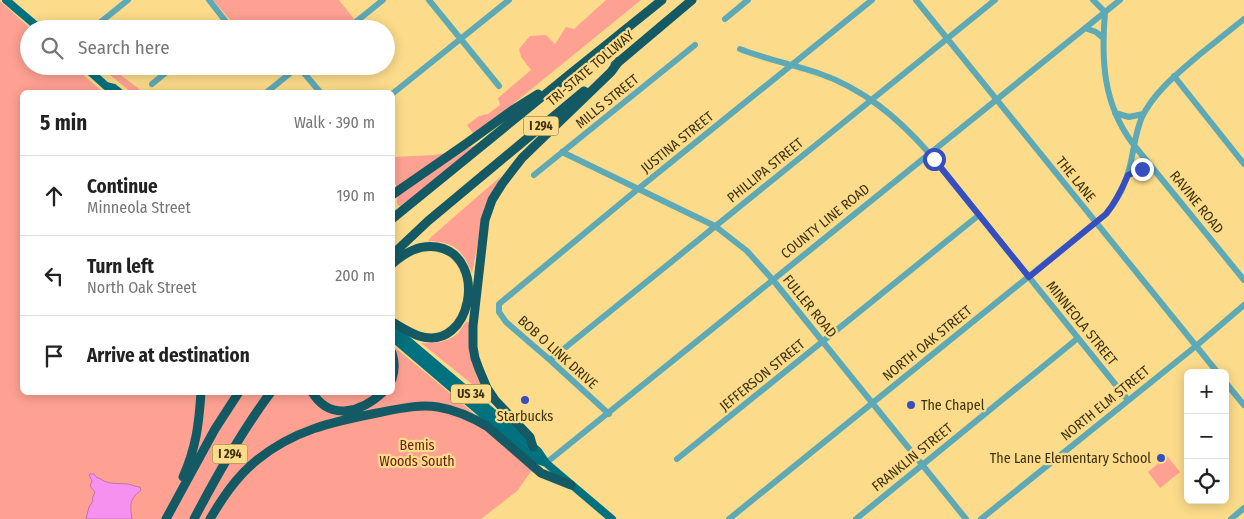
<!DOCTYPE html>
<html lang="en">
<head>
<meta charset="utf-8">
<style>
	body { margin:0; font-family:"Fira Sans Condensed",sans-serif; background:#f2f2f2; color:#222 }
	.controls { position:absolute; right:15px; bottom:15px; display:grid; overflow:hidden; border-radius:8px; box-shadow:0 2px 12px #0003 }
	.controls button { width:45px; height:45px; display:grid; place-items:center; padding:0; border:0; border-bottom:1px solid #e0e0e0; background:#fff; color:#222; font:25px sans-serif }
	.stop { position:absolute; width:15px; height:15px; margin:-11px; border:4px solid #364ec0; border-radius:50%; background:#fff }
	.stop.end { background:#364ec0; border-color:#fff; box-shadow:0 1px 5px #0008 }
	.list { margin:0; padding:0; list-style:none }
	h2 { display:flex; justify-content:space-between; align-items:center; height:65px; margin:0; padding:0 20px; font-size:21px }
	h2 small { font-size:16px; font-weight:400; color:#767676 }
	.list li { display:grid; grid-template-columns:32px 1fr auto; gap:15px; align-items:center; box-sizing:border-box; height:80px; padding:0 20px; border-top:1px solid #e0e0e0 }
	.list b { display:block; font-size:19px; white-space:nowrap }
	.list p { margin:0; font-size:16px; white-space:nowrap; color:#767676 }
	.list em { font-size:16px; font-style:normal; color:#767676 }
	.icon { flex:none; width:28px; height:28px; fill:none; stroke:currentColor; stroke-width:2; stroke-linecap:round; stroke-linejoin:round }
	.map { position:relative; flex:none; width:1244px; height:519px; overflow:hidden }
	.search { position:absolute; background:#fff; box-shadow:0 2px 12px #0003; left:20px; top:20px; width:375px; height:55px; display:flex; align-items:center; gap:12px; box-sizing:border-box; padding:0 18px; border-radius:28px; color:#767676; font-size:19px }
	.panel { position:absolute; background:#fff; box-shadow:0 2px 12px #0003; left:20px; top:90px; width:375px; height:305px; border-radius:8px }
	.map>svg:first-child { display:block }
	.green { fill:#fea192 }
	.water { fill:#f791f0; stroke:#bf74ac }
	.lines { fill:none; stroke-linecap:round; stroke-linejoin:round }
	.minor { stroke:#5ea9b6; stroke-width:6 }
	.major { stroke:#00717f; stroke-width:8 }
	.highway { stroke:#135a64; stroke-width:9 }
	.route { stroke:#364ec0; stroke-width:6 }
	.poi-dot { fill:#364ec0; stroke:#fcdc8a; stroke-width:2 }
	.labels { text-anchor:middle; stroke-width:4.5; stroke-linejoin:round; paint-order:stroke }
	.shield { fill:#fcdc8a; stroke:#766432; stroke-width:1 }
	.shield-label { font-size:12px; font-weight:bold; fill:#3c300c }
	.street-label { font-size:14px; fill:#3c300c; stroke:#fcdc8a }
	.poi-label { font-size:14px; fill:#3c300c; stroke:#fcdc8a; text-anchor:start }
	.park-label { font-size:14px; fill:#6e1912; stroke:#fcdc8a }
</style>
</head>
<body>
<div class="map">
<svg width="1244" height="519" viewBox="0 0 1244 519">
	<rect width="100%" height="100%" fill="#fcdc8a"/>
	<!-- green -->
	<path class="green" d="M 213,0 L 339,0 L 354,19 L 342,29 L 244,29 L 229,19 Z
		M 606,0 L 641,0 L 482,129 L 473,133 L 467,125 L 479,116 L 488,114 L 500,105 L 498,98 L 531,70 L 521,57 L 519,49 L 530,36 L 546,35 L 555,44 L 566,27 L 574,29 Z
		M 0,1 L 31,29 L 29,29 L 29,66 L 73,66 L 103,92 L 22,92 L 22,392 L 392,392 L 393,346 L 432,378 L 471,411 L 532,470 L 517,491 L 481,519 L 0,519 Z
		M 99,66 L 109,66 L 143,92 L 131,92 Z
		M 483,142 L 402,208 L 397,204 L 398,190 L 393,178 L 392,157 L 434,155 L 464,150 Z
		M 501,176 L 485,206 L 472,273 C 462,249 454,242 428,241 L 431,237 Z
		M 466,322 L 469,322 L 470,355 L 477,377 L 488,397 L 421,343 C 434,344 450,342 459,332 C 461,329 463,325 466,322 Z
		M 1167,456 L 1180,472 L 1160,488 L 1148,472 Z"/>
	<!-- water -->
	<path class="water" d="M 90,474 L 94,474 L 97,478 L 99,478 C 108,485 118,483 128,484 C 133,485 136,487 140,487 L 141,490 C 129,500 130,504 132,519 L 86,519 L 89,507 L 93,501 L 92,499 L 95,492 L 90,486 L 92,481 L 89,475 Z"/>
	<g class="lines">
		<!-- minor -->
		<path class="minor" d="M 209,0 L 227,23 L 237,29
			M 429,0 L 499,86
			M 916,0 L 1218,373
			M 1093,0 L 1105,12 C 1101,60 1103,104 1133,144 L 1244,280
			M 725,19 L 748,0
			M 1085,28 L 1096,32 L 1103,38
			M 92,29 L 128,0
			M 347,29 L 383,0
			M 740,49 C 765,59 792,64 818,73 C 864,89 897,117 929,153 L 1128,400
			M 298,66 L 320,92
			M 1174,76 L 1244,164
			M 152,84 L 174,66
			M 267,92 L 299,66
			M 392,94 L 509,0
			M 1115,113 L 1129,117 L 1143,114
			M 562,152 L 715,226 L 747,251 L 773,280 L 966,519
			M 534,175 L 695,45
			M 1128,175 L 1142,169 L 1154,170
			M 550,360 L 995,0
			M 1225,382 L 1244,405
			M 609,414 L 550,360 L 506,322 L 499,312 L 499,304 L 638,189 L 872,0
			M 677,459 L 979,215
			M 546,463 L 1120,0
			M 729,519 L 1106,214 C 1118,200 1126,183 1130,166 C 1134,149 1135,133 1142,117 C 1154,92 1178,73 1199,55 C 1214,43 1229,31 1244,19
			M 856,519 L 1078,338
			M 981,519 L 1196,346 L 1244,305
			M 1231,519 L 1244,508"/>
		<!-- major -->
		<path class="major" d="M 6,0 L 40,29
			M 84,66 L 106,86 L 114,88 L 119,92
			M 392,327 L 538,451 L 546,463 L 612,519
			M 392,337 L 535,459 L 546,463"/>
		<!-- highway -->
		<path class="highway" d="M 615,65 L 692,0
			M 392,195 L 467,143 L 514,109 L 538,94
			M 392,219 L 570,74 L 662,0
			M 392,255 L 428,221 L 584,91
			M 392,264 C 405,253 419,244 437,247 C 489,256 472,353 419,336 C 410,333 401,327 392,322
			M 392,353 C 395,362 395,370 392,379
			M 312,392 C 330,422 362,412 383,392
			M 533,447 L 530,437 L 495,400 L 487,388 L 479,369 L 475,358 L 473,347 L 473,326 L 485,220 L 492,200 L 502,184 L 522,158 L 611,72 L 619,61
			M 183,477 C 196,448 199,424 201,392
			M 166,519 L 215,429 L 239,392
			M 194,519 C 217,475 241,432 271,392
			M 210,519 C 223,497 237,476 257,460 C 294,430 332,422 377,413 C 398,409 418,404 438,407 C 456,410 472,417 488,427 L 541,473 L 571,485"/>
	</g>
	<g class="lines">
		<!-- route -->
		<path class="route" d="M 934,159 L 1029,277 L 1106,214 C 1116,202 1122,189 1128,175 L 1142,169"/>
	</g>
	<!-- markers -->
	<g class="poi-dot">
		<circle cx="525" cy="400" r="5"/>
		<circle cx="911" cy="405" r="5"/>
		<circle cx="1161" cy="458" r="5"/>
	</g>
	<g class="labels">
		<!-- shield labels -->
		<g class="shield">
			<rect x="523.5" y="116.5" width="35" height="19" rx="4"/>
			<rect x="451" y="384.5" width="40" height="19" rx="4"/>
			<rect x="212.5" y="444.5" width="35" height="19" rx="4"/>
		</g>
		<g class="shield-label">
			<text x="541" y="130">I 294</text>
			<text x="471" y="398">US 34</text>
			<text x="230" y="458">I 294</text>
		</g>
		<!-- street labels -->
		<g class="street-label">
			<text transform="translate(590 68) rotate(-40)" y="5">TRI-STATE TOLLWAY</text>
			<text transform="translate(607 101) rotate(-39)" y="5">MILLS STREET</text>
			<text transform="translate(677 142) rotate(-39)" y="5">JUSTINA STREET</text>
			<text transform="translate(765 170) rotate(-39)" y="5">PHILLIPA STREET</text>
			<text transform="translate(1076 179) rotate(51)" y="5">THE LANE</text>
			<text transform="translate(1197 202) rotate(51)" y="5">RAVINE ROAD</text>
			<text transform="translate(825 221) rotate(-39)" y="5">COUNTY LINE ROAD</text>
			<text transform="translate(810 306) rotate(51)" y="5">FULLER ROAD</text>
			<text transform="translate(1082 323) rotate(51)" y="5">MINNEOLA STREET</text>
			<text transform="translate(927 343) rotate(-39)" y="5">NORTH OAK STREET</text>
			<text transform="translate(558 352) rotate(42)" y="5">BOB O LINK DRIVE</text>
			<text transform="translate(762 375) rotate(-39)" y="5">JEFFERSON STREET</text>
			<text transform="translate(1105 403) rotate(-39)" y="5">NORTH ELM STREET</text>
			<text transform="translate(912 457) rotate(-39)" y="5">FRANKLIN STREET</text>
		</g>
		<!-- poi labels -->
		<g class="poi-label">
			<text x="921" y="410">The Chapel</text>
			<text x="525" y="421" text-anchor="middle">Starbucks</text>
			<text x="1151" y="463" text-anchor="end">The Lane Elementary School</text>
		</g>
		<!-- park labels -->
		<g class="park-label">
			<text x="417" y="450">Bemis<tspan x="417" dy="16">Woods South</tspan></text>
		</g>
	</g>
</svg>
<div class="controls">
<button>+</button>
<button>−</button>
<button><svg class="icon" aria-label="locate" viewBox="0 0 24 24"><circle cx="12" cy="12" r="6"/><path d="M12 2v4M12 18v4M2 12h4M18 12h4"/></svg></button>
</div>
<div class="stop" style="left:934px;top:159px"></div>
<div class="stop end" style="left:1142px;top:169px"></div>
<div class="search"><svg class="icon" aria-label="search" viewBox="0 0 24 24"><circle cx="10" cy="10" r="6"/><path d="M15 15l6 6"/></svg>Search here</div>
<section class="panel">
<h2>5 min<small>Walk · 390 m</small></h2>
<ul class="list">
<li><svg class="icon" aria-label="ahead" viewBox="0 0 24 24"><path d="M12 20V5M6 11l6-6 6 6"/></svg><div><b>Continue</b><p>Minneola Street</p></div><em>190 m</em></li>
<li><svg class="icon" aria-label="left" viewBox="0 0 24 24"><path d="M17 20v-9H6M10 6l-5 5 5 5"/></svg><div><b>Turn left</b><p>North Oak Street</p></div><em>200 m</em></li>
<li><svg class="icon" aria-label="arrive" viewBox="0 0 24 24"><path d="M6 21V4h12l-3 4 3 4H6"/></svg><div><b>Arrive at destination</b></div></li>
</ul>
</section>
</div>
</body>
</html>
